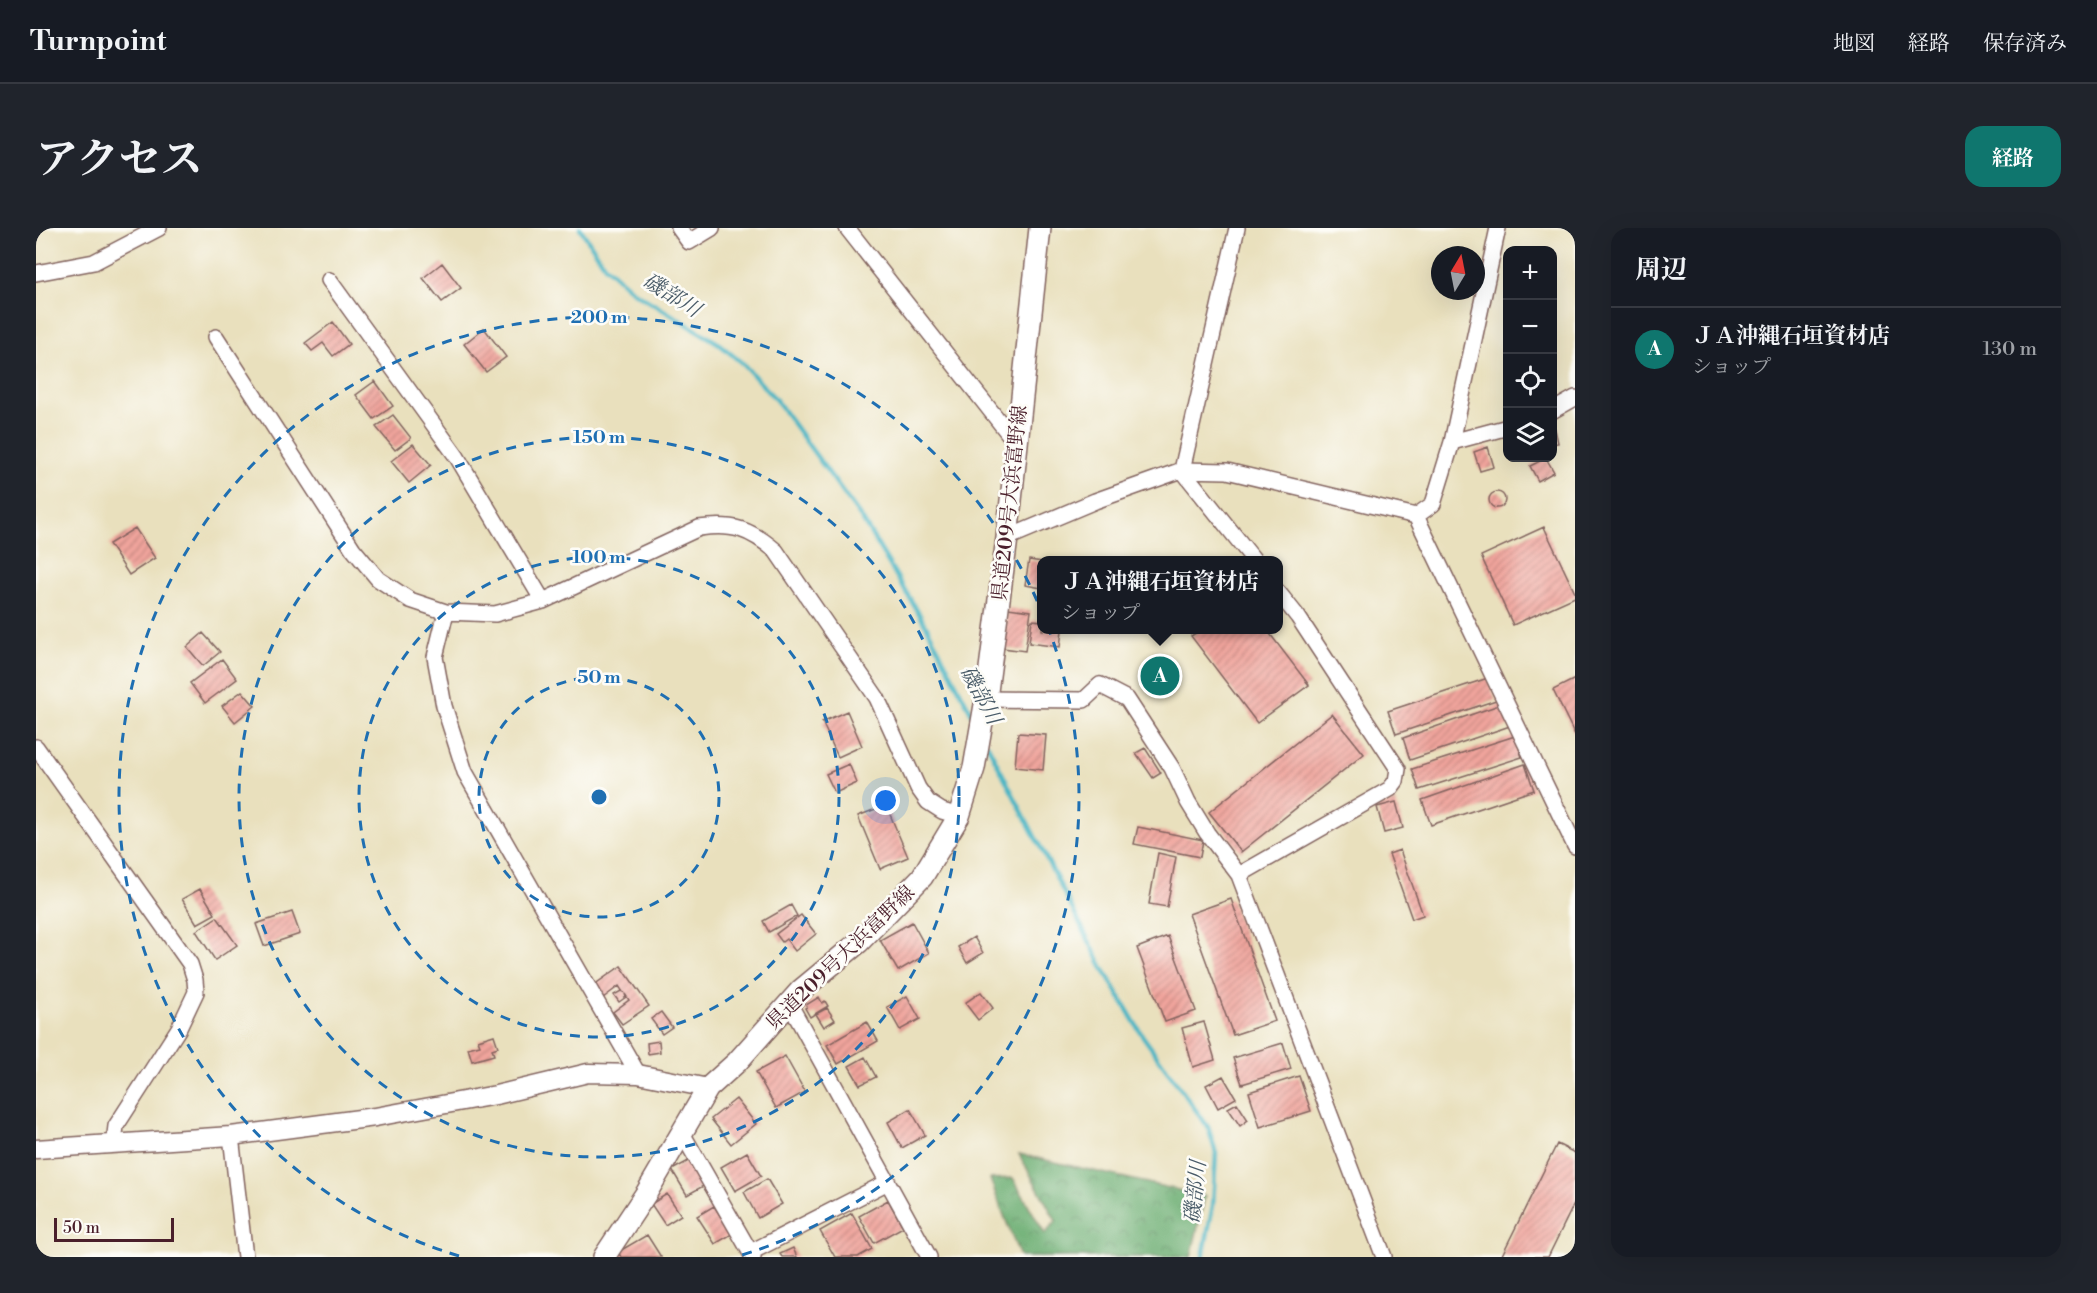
<!DOCTYPE html>
<html lang="ja">
<head>
<meta charset="utf-8">
<style>
	body { margin:0; font-family:"Libre Bodoni","Noto Serif JP",serif; background:#20242c; color:#f1f3f6 }
	.controls { position:absolute; right:18px; top:18px; display:grid; overflow:hidden; border-radius:12px; box-shadow:0 6px 24px #0002 }
	.controls button { width:54px; height:54px; display:grid; place-items:center; padding:0; border:0; border-bottom:2px solid #363941; background:#171b24; color:#f1f3f6; font:30px sans-serif }
	.compass { position:absolute; left:1395px; top:18px; width:54px; height:54px; border-radius:50%; background:#171b24; box-shadow:0 6px 24px #0002; rotate:10deg }
	.scale { position:absolute; left:18px; bottom:15px; width:120px; box-sizing:border-box; padding-left:6px; border:3px solid #4a1f2b; border-top:0; font-size:16px; line-height:21px; white-space:nowrap; color:#4a1f2b; -webkit-text-stroke:4px #fdfcf7; paint-order:stroke }
	.you { position:absolute; left:850px; top:573px; width:21px; height:21px; margin:-15px; border:4px solid #fff; border-radius:50%; background:#1a73e8; box-shadow:0 0 0 9px #1a73e833 }
	.badge { display:grid; place-items:center; width:39px; height:39px; border-radius:50%; background:#0f766e; color:#fff; font-size:20px; font-weight:700 }
	.pin { position:absolute; translate:-50% -50%; border:3px solid #fff; box-shadow:0 2px 6px #0006 }
	.popup { position:absolute; left:1001px; top:328px; width:246px; height:78px; box-sizing:border-box; display:grid; place-content:center; border-radius:12px; background:#171b24; filter:drop-shadow(0 2px 4px #0005); font-size:20px; white-space:nowrap; color:#9ea1a6 }
	.popup b { font-size:22px; color:#f1f3f6 }
	.popup::after { content:''; position:absolute; left:50%; top:100%; margin-left:-12px; border:12px solid transparent; border-top-color:#171b24 }
	.list { margin:0; padding:0; list-style:none }
	h2 { display:flex; justify-content:space-between; align-items:center; height:78px; margin:0; padding:0 24px; font-size:26px }
	h2 small { font-size:20px; font-weight:400; color:#9ea1a6 }
	.list li { display:grid; grid-template-columns:39px 1fr auto; gap:18px; align-items:center; box-sizing:border-box; height:84px; padding:0 24px; border-top:2px solid #363941 }
	.list b { display:block; font-size:22px; white-space:nowrap }
	.list p { margin:0; font-size:20px; white-space:nowrap; color:#9ea1a6 }
	.list em { font-size:20px; font-style:normal; color:#9ea1a6 }
	.icon { flex:none; width:33px; height:33px; fill:none; stroke:currentColor; stroke-width:2; stroke-linecap:round; stroke-linejoin:round }
	.map { position:relative; flex:none; width:1539px; height:1029px; overflow:hidden; border-radius:18px }
	header { display:flex; align-items:center; gap:36px; box-sizing:border-box; height:84px; padding:0 30px; background:#171b24; border-bottom:2px solid #363941 }
	header strong { font-size:28px }
	nav { display:flex; gap:33px; margin-inline-start:auto; font-size:21px }
	.intro { display:flex; align-items:center; justify-content:space-between; box-sizing:border-box; height:144px; padding:0 36px }
	h1 { margin:0; font-size:42px }
	.button { padding:15px 27px; border-radius:18px; background:#0f766e; color:#fff; font-size:21px; font-weight:700 }
	main { display:flex; gap:36px; padding:0 36px }
	aside { flex:1; background:#171b24; border-radius:18px; box-shadow:0 6px 24px #0002 }
	.map>svg:first-child { display:block }
	.forest { fill:url(#forest-crowns); stroke:#5a664e; stroke-width:1.5 }
	.lines { fill:none; stroke-linecap:round; stroke-linejoin:round }
	.stream { stroke:#48b5c4; stroke-width:4.5 }
	.building { fill:url(#building-hatch) }
	.minor-casing { stroke:#82635e; stroke-width:18 }
	.tertiary-casing { stroke:#82635e; stroke-width:21 }
	.secondary-casing { stroke:#82635e; stroke-width:24 }
	.minor { stroke:#fff; stroke-width:15 }
	.tertiary { stroke:#fff; stroke-width:18 }
	.secondary { stroke:#fff; stroke-width:21 }
	.ring { fill:none; stroke:#1f6fb2; stroke-width:3; stroke-dasharray:10 8 }
	.labels { text-anchor:middle; stroke-width:5; stroke-linejoin:round; paint-order:stroke }
	.street-label { font-size:20px; fill:#4a1f2b; stroke:#fdfcf7 }
	.water-label { font-size:21px; font-style:italic; fill:#495b68; stroke:#fdfcf7 }
	.centre { fill:#1f6fb2; stroke:#fdfcf7; stroke-width:3 }
	.ring-label { font-size:18px; text-anchor:middle; font-weight:bold; fill:#1f6fb2; stroke:#fdfcf7; stroke-width:5; stroke-linejoin:round; paint-order:stroke }
</style>
</head>
<body>
<header>
<strong>Turnpoint</strong>
<nav><a>地図</a><a>経路</a><a>保存済み</a></nav>
</header>
<div class="intro"><h1>アクセス</h1><a class="button">経路</a></div>
<main>
<div class="map">
<svg width="1539" height="1029" viewBox="0 0 1539 1029">
	<defs>
		<pattern id="forest-crowns" width="20" height="18" patternUnits="userSpaceOnUse" patternTransform="scale(1.5)"><rect width="20" height="18" fill="#6aad71"/><path d="M2 6a3 3 0 1 1 6 0M12 15a3 3 0 1 1 6 0" fill="none" stroke="#598c5d"/></pattern>
		<pattern id="building-hatch" width="6" height="6" patternUnits="userSpaceOnUse" patternTransform="scale(1.5)"><rect width="6" height="6" fill="#f0a49c"/><path d="M-1 1l2-2M0 6l6-6M5 7l2-2" fill="none" stroke="#c4857f"/></pattern>
	</defs>
	<rect width="100%" height="100%" fill="#fdfcf7"/>
	<filter id="ink" filterUnits="userSpaceOnUse"><feTurbulence type="fractalNoise" baseFrequency=".0167" numOctaves="2"/><feDisplacementMap in="SourceGraphic" scale="12" xChannelSelector="R" yChannelSelector="G"/><feConvolveMatrix kernelMatrix="1 2 1 2 8 2 1 2 1" color-interpolation-filters="sRGB"/></filter>
	<filter id="wash" filterUnits="userSpaceOnUse"><feTurbulence type="fractalNoise" baseFrequency=".008" numOctaves="4" result="noise"/><feDisplacementMap in="SourceGraphic" scale="24" xChannelSelector="R" yChannelSelector="G"/><feGaussianBlur stdDeviation="1.35" result="paint"/><feColorMatrix in="noise" values="0 0 0 0 0 0 0 0 0 0 0 0 0 0 0 0 0 1.4 0 .05"/><feComposite in="paint" operator="in"/></filter>
	<g filter="url(#wash)">
		<rect width="100%" height="100%" fill="#e9e0bd"/>
		<!-- forest -->
		<path class="forest" d="M 983,926 L 1169,968 L 1155,1029 L 984,1029 L 954,951 L 977,950 L 1009,1006 L 1020,993 Z"/>
		<g class="lines">
			<!-- stream -->
			<path class="stream" d="M 544,0 L 569,38 L 596,63 L 682,115 L 707,136 L 740,172 L 826,291 L 891,399 L 939,492
				M 951,516 L 1068,742 L 1106,807 L 1172,899 L 1180,925 L 1177,977 L 1167,1029"/>
		</g>
		<g id="blocks">
			<!-- building -->
			<path class="building" d="M 406,35 L 425,60 L 406,74 L 387,50 Z
				M 297,94 L 313,116 L 297,128 L 287,115 L 276,123 L 269,115 Z
				M 448,100 L 470,129 L 450,144 L 428,116 Z
				M 339,153 L 357,178 L 338,191 L 320,167 Z
				M 357,187 L 375,210 L 359,222 L 340,199 Z
				M 1519,201 L 1522,215 L 1516,216 L 1516,202 Z
				M 377,216 L 395,237 L 373,255 L 355,233 Z
				M 1452,219 L 1458,239 L 1444,243 L 1438,224 Z
				M 1510,230 L 1518,244 L 1502,253 L 1494,238 Z
				M1453 272a8 8 0 1 1 16 0a8 8 0 1 1-16 0Z
				M 1508,299 L 1539,365 L 1539,369 L 1477,397 L 1445,328 Z
				M 99,300 L 119,330 L 93,347 L 73,316 Z
				M 993,332 L 1006,334 L 1006,360 L 989,357 Z
				M 972,380 L 995,383 L 989,423 L 967,420 Z
				M 996,392 L 1006,393 L 1006,402 L 1026,402 L 1024,419 L 993,415 Z
				M 1165,402 L 1231,402 L 1273,457 L 1221,495 L 1155,408 Z
				M 167,405 L 184,424 L 167,438 L 151,419 Z
				M 186,431 L 201,451 L 169,475 L 154,455 Z
				M 1452,450 L 1460,472 L 1360,506 L 1352,483 Z
				M 1539,451 L 1539,507 L 1517,462 Z
				M 206,463 L 219,478 L 199,494 L 186,478 Z
				M 1466,476 L 1474,498 L 1374,532 L 1367,510 Z
				M 811,483 L 826,518 L 802,529 L 786,494 Z
				M 1296,486 L 1328,526 L 1205,624 L 1173,584 Z
				M 982,505 L 1010,507 L 1007,542 L 979,539 Z
				M 1479,508 L 1486,529 L 1383,562 L 1376,541 Z
				M 1109,520 L 1125,545 L 1117,550 L 1100,525 Z
				M 813,536 L 821,555 L 799,565 L 790,546 Z
				M 1489,536 L 1498,562 L 1395,597 L 1386,572 Z
				M 1360,574 L 1367,600 L 1348,605 L 1341,579 Z
				M 850,577 L 872,629 L 844,641 L 822,588 Z
				M 1102,599 L 1167,612 L 1164,629 L 1098,616 Z
				M 1364,622 L 1387,687 L 1376,691 L 1353,626 Z
				M 1122,625 L 1140,629 L 1131,679 L 1113,676 Z
				M 164,661 L 179,686 L 161,696 L 146,671 Z
				M 1195,671 L 1239,793 L 1197,807 L 1153,686 Z
				M 755,677 L 761,688 L 733,704 L 727,693 Z
				M 256,684 L 264,706 L 228,718 L 220,696 Z
				M 765,687 L 780,706 L 759,723 L 750,711 L 746,714 L 740,706 Z
				M 181,689 L 201,717 L 179,732 L 160,703 Z
				M 876,694 L 893,725 L 862,743 L 844,712 Z
				M 1132,708 L 1160,783 L 1129,794 L 1101,720 Z
				M 938,709 L 947,725 L 931,735 L 922,719 Z
				M 585,738 L 613,778 L 586,796 L 577,784 L 593,772 L 589,766 L 590,769 L 583,774 L 578,767 L 585,763 L 587,764 L 583,758 L 567,770 L 558,757 Z
				M 945,764 L 957,780 L 942,792 L 929,775 Z
				M 871,768 L 884,791 L 864,802 L 851,779 Z
				M 783,769 L 786,775 L 789,773 L 792,778 L 774,789 L 769,780 L 771,779 L 770,777 Z
				M 791,780 L 799,792 L 788,799 L 780,786 Z
				M 625,784 L 636,799 L 626,806 L 615,791 Z
				M 831,794 L 842,813 L 802,836 L 791,817 Z
				M 1168,794 L 1179,832 L 1157,839 L 1146,800 Z
				M 458,807 L 462,819 L 456,821 L 458,827 L 436,833 L 432,820 L 444,817 L 442,812 Z
				M 623,813 L 624,824 L 612,826 L 611,815 Z
				M 1247,815 L 1255,841 L 1206,856 L 1197,830 Z
				M 749,828 L 769,864 L 740,880 L 720,844 Z
				M 829,829 L 840,849 L 824,857 L 813,838 Z
				M 1187,848 L 1200,870 L 1182,880 L 1170,857 Z
				M 1263,848 L 1275,883 L 1224,899 L 1213,864 Z
				M 700,871 L 720,896 L 695,916 L 675,891 Z
				M 1201,875 L 1212,892 L 1204,898 L 1192,880 Z
				M 874,881 L 889,907 L 866,920 L 852,894 Z
				M 1521,916 L 1539,925 L 1539,974 L 1512,1029 L 1471,1029 L 1466,1027 Z
				M 711,924 L 725,948 L 699,963 L 685,939 Z
				M 656,931 L 671,956 L 651,967 L 636,942 Z
				M 731,951 L 746,976 L 722,990 L 708,964 Z
				M 631,966 L 645,987 L 629,997 L 615,976 Z
				M 852,972 L 867,999 L 838,1015 L 823,988 Z
				M 678,978 L 696,1006 L 679,1016 L 661,988 Z
				M 816,985 L 836,1021 L 822,1029 L 799,1029 L 784,1003 Z
				M 611,1007 L 625,1029 L 585,1029 L 582,1024 Z
				M 757,1020 L 761,1029 L 746,1029 L 744,1026 Z"/>
		</g>
	</g>
	<g filter="url(#ink)">
		<use href="#blocks" fill-opacity="0" stroke="#82635e" stroke-width="1.5"/>
		<g class="lines">
			<defs>
				<path id="minor" d="M 643,0 L 653,14 L 676,0
					M 811,0 L 980,215
					M 0,45 L 58,34 L 123,0
					M 293,52 L 421,229 L 507,373
					M 180,109 L 317,321 L 342,351 L 374,372 L 410,384 L 459,386 L 507,373 L 663,300 C 697,295 714,301 740,323 L 841,470 L 882,560 L 892,574 L 906,583 L 923,588
					M 1516,183 L 1539,170
					M 1416,214 L 1472,199
					M 1146,242 L 1201,0
					M 1146,242 L 1218,332
					M 1380,288 L 1539,618
					M 971,310 L 1059,273 L 1146,242 L 1191,243 L 1380,288 L 1397,276 L 1416,214 L 1462,0
					M 410,384 L 399,429 L 408,478 L 429,544 L 602,846
					M 950,471 L 1048,472 L 1064,457 L 1091,471 L 1136,540 L 1152,574 L 1171,605 L 1203,647 L 1348,1029
					M 0,519 L 154,736 L 159,752 L 160,764 L 143,800 L 80,898 L 78,915
					M 1203,647 L 1354,561 L 1360,553 L 1362,541 L 1262,389 L 1242,364
					M 753,775 L 893,1029
					M 646,905 L 717,1029
					M 195,908 L 209,1029
					M 715,1024 L 852,954"/>
				<path id="tertiary" d="M 0,921 L 195,908 L 339,889 L 460,867 L 552,845 L 602,846 L 672,860"/>
				<path id="secondary" d="M 568,1029 L 611,964 L 672,860 L 701,834 L 765,762 L 823,714 L 886,649 L 923,588 L 938,540 L 950,471 L 971,310 L 1004,0"/>
			</defs>
			<!-- minor casing -->
			<use href="#minor" class="minor-casing"/>
			<!-- tertiary casing -->
			<use href="#tertiary" class="tertiary-casing"/>
			<!-- secondary casing -->
			<use href="#secondary" class="secondary-casing"/>
			<!-- minor -->
			<use href="#minor" class="minor"/>
			<!-- tertiary -->
			<use href="#tertiary" class="tertiary"/>
			<!-- secondary -->
			<use href="#secondary" class="secondary"/>
		</g>
	</g>
	<!-- distance rings -->
	<g class="ring">
		<circle cx="563" cy="569" r="120"/>
		<circle cx="563" cy="569" r="240"/>
		<circle cx="563" cy="569" r="360"/>
		<path d="M423 1028A480 480 0 1 1 703 1028"/>
	</g>
	<g class="labels">
		<!-- street labels -->
		<g class="street-label">
			<text transform="translate(973 275) rotate(-84)" y="7">県道209号大浜富野線</text>
			<text transform="translate(804 729) rotate(-44)" y="7">県道209号大浜富野線</text>
		</g>
		<!-- water labels -->
		<g class="water-label">
			<text transform="translate(636 67) rotate(32)" y="7">磯部川</text>
			<text transform="translate(945 467) rotate(62)" y="7">磯部川</text>
			<text transform="translate(1159 964) rotate(-84)" y="7">磯部川</text>
		</g>
	</g>
	<circle cx="563" cy="569" r="9" class="centre"/>
	<g class="ring-label">
		<text x="563" y="95">200 m</text>
		<text x="563" y="215">150 m</text>
		<text x="563" y="335">100 m</text>
		<text x="563" y="455">50 m</text>
	</g>
</svg>
<div class="controls">
<button>+</button>
<button>−</button>
<button><svg class="icon" aria-label="locate" viewBox="0 0 24 24"><circle cx="12" cy="12" r="6"/><path d="M12 2v4M12 18v4M2 12h4M18 12h4"/></svg></button>
<button><svg class="icon" aria-label="layers" viewBox="0 0 24 24"><path d="M12 4l9 5-9 5-9-5zM3 14l9 5 9-5"/></svg></button>
</div>
<svg class="compass" viewBox="-18 -18 36 36"><path d="M0-13l5 13h-10z" fill="#e53935"/><path d="M0 13l5-13h-10z" fill="#9ea1a6"/></svg>
<div class="scale">50 m</div>
<div class="you"></div>
<div class="pin badge" style="left:1124px;top:448px">A</div>
<div class="popup"><b>ＪＡ沖縄石垣資材店</b>ショップ</div>
</div>
<aside>
<h2>周辺<small></small></h2>
<ul class="list">
<li><span class="badge">A</span><div><b>ＪＡ沖縄石垣資材店</b><p>ショップ</p></div><em>130 m</em></li>
</ul>
</aside>
</main>
</body>
</html>
